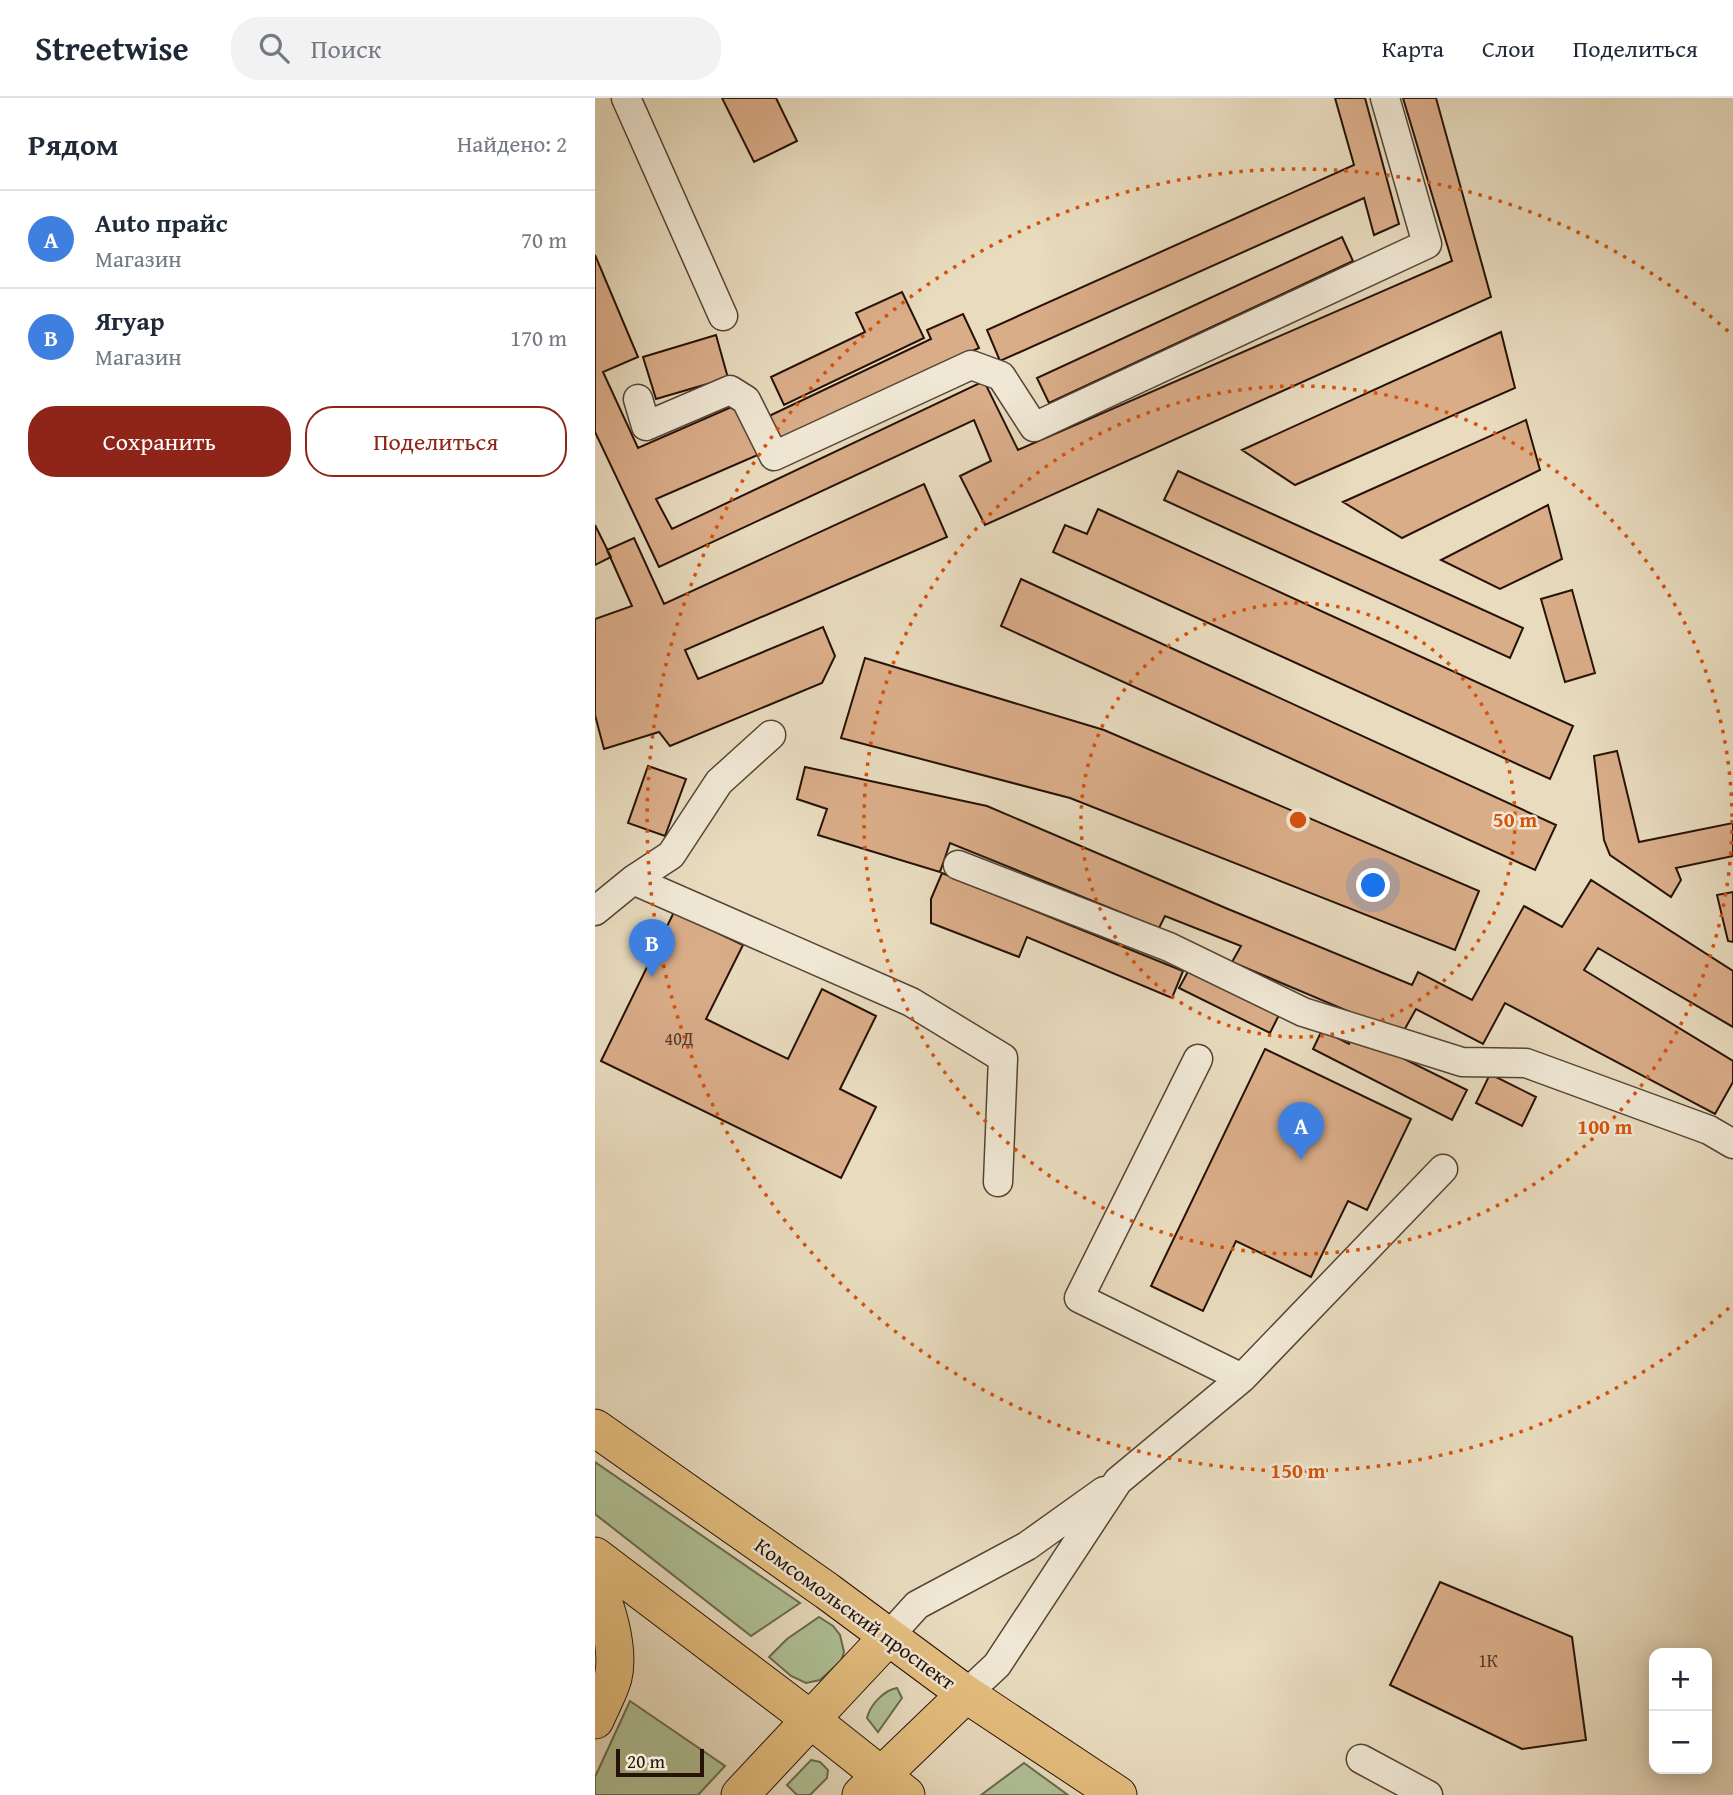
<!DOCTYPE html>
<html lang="ru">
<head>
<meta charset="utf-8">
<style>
	body { margin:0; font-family:"Gentium Book Plus",serif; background:#f2f2f3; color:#1f2937 }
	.controls { position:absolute; right:21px; bottom:21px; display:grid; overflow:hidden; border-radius:14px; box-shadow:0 4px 18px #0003 }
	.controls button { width:63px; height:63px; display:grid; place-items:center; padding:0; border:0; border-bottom:2px solid #e0e1e3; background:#fff; color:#1f2937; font:35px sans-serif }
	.scale { position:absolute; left:21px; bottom:18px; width:88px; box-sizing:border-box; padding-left:7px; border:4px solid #261207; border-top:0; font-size:19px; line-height:24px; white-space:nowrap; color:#261207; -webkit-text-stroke:5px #f0e8d5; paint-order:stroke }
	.you { position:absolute; left:779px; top:788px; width:24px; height:24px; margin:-18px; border:5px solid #fff; border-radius:50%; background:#1a73e8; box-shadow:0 0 0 10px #1a73e833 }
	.badge { display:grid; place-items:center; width:46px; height:46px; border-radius:50%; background:#8f2418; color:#fff; font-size:23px; font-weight:700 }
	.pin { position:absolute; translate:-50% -58px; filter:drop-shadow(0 2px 4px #0008) }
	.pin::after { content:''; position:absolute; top:37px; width:24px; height:21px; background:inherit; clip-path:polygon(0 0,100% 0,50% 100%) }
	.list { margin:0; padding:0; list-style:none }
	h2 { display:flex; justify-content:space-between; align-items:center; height:91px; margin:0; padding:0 28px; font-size:30px }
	h2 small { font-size:23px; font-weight:400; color:#747a83 }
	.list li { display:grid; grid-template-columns:46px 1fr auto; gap:21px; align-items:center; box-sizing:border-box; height:98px; padding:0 28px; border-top:2px solid #e0e1e3 }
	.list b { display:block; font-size:26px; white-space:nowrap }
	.list p { margin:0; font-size:23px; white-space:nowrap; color:#747a83 }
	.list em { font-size:23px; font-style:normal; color:#747a83 }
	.actions { display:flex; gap:14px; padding:21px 28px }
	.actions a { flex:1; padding:16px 0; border:2px solid #8f2418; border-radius:28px; text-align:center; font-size:24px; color:#8f2418 }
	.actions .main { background:#8f2418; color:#fff }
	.icon { flex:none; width:38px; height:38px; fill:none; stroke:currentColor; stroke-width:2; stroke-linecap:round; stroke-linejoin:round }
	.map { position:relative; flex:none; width:1138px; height:1697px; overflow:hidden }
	header { display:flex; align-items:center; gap:42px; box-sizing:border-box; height:98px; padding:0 35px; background:#fff; border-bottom:2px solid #e0e1e3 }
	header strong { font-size:33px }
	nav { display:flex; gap:38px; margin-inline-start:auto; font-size:24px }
	.search { width:490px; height:63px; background:#f2f2f3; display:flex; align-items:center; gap:18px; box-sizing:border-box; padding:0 24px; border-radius:28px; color:#747a83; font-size:26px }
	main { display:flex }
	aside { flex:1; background:#fff }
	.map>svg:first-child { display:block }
	.green { fill:#afc196; stroke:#6a6a4e; stroke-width:2 }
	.building { fill:#daad89; stroke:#261207; stroke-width:2 }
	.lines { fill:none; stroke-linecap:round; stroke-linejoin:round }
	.minor-casing { stroke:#564435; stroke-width:31 }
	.major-casing { stroke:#261207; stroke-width:39 }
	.minor { stroke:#f0e8d5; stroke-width:28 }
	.major { stroke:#e4be7f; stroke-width:37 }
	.ring { fill:none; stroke:#d5520c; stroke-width:3.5; stroke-dasharray:3.5 7 }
	.labels { text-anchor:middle; stroke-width:5; stroke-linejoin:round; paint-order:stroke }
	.number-label { font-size:18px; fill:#533928 }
	.street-label { font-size:21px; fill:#261207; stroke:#f0e8d5 }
	.centre { fill:#d5520c; stroke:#f0e8d5; stroke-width:3.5 }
	.ring-label { font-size:21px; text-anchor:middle; font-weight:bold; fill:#d5520c; stroke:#f0e8d5; stroke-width:5; stroke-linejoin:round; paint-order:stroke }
</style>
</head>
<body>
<header>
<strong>Streetwise</strong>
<div class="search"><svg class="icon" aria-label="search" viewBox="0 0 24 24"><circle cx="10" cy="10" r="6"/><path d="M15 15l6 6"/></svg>Поиск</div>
<nav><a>Карта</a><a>Слои</a><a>Поделиться</a></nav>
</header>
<main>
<aside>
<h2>Рядом<small>Найдено: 2</small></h2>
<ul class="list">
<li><span class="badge" style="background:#3f7fe0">A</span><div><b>Auto прайс</b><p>Магазин</p></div><em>70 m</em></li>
<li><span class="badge" style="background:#3f7fe0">B</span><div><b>Ягуар</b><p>Магазин</p></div><em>170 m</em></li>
</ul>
<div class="actions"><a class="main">Сохранить</a><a>Поделиться</a></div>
</aside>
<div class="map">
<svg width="1138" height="1697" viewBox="0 0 1138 1697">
	<rect width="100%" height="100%" fill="#e8dbbe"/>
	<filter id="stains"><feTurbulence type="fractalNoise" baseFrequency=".00286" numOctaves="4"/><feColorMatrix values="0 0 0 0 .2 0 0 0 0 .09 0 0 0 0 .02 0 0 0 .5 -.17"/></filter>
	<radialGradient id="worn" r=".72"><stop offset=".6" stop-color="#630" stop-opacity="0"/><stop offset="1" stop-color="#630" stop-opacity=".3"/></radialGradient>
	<!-- green -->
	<path class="green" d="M 0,1364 L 205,1505 L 156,1538 L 0,1416 Z
		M 224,1519 L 238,1528 L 245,1537 L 249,1554 L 246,1563 L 225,1582 L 211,1585 L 196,1578 L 174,1559 L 192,1541 Z
		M 302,1590 L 307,1600 L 283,1634 L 272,1620 C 275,1607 289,1592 302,1590 Z
		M 35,1603 L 130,1668 L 103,1697 L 0,1697 L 0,1679 Z
		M 216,1662 L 225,1664 L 233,1672 L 232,1680 L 215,1697 L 202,1697 L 192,1687 Z
		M 429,1665 L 473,1697 L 386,1697 Z"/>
	<!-- building -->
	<path class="building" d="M 127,0 L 181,0 L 202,43 L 159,64 Z
		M 740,0 L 770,0 L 804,126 L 779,137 L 769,100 L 405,263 L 392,232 L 759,67 Z
		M 808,0 L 841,0 L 896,199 L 390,427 L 365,378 L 396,363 L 379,322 L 64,469 L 0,334 L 0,157 L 43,259 L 8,274 L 43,350 L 141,307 L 165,356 L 61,401 L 77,431 L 389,283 L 423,352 L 857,163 Z
		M 747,139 L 758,163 L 454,305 L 442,280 Z
		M 307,194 L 329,240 L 189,307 L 176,279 L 270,234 L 261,215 Z
		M 368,216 L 384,250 L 187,343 L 174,318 L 336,241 L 332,232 Z
		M 906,234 L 920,290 L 700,387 L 647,352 Z
		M 121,237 L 133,280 L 61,301 L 48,259 Z
		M 931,322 L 945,372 L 807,440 L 748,404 Z
		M 583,373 L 928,530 L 915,560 L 569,402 Z
		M 329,386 L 352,439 L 90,552 L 103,581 L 228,529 L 240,558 L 227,585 L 75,648 L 64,634 L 9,651 L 0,617 L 0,521 L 37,508 L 12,452 L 39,440 L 69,506 Z
		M 953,407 L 967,461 L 905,491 L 846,462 Z
		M 503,411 L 978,628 L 955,681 L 458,454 L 470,427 L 492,436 Z
		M 0,427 L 16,459 L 0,467 Z
		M 426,481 L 961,727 L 940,772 L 406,528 Z
		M 977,492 L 1000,575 L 970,584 L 946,501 Z
		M 270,560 L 509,632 L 884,793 L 860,852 L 475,700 L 246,640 Z
		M 1022,653 L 1044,744 L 1138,725 L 1138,758 L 1081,770 L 1086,782 L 1076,799 L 1015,757 L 1009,742 L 999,658 Z
		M 53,668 L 91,681 L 70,738 L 33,725 Z
		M 210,669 L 392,708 L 633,811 L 817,887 L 823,874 L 877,902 L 929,808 L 967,829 L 996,782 L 1138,873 L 1138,929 L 1003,850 L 989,872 L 1138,963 L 1138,984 L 1120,1016 L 910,905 L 888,946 L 821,911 L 807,936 L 637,864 L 646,848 L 570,818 L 564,830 L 355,745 L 345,774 L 223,737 L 232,711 L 202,701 Z
		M 347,775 L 588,873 L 577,900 L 432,839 L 424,859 L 336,825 L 336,801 Z
		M 1138,794 L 1138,844 L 1133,843 L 1122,797 Z
		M 79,814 L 148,847 L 111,921 L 193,961 L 227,891 L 281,918 L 245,991 L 281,1009 L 246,1080 L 6,963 Z
		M 596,868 L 686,913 L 675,935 L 584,890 Z
		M 727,932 L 754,946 L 759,936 L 872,992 L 857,1022 L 718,951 Z
		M 670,951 L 816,1021 L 772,1112 L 753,1103 L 716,1179 L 641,1143 L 608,1213 L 556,1188 Z
		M 895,976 L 941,999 L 927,1028 L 881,1005 Z
		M 845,1484 L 977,1539 L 991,1642 L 927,1651 L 795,1587 Z"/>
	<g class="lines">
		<defs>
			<path id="minor" d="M 31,0 L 128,218
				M 43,301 L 51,328 L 135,292 L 151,302 L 179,358 L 376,267 L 406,278 L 439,329 L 832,146 L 790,0
				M 363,767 L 574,849 L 708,914 L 867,964 L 931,965 L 1114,1032 L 1138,1046
				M 38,782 L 316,904 L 408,960 L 403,1084
				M 0,813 L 38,782 L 76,757 L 124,684 L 176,637
				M 603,961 L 484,1200 L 647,1280
				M 293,1539 L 322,1507 L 432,1448 L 509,1393
				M 371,1596 L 402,1567 L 523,1383 L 647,1280 L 848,1071
				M 766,1661 L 833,1697"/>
			<path id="major" d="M 0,1330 L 232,1493 L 371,1596 L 523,1697
				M 0,1458 L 215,1621 L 311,1697
				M 0,1481 C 11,1508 25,1551 18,1580 C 14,1594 6,1608 0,1622
				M 145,1697 L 293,1539
				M 266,1697 L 371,1596"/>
		</defs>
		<!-- minor casing -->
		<use href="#minor" class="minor-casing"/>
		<!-- major casing -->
		<use href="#major" class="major-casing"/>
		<!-- minor -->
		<use href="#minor" class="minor"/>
		<!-- major -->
		<use href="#major" class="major"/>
	</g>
	<!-- distance rings -->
	<g class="ring">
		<circle cx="703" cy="722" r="217"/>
		<circle cx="703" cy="722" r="434"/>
		<path d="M1134 1210A651 651 0 1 1 1134 234"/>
	</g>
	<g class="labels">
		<!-- number labels -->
		<g class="number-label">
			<text x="84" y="947">40Д</text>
			<text x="893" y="1569">1К</text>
		</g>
		<!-- street labels -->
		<g class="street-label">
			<text transform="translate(260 1516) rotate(36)" y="7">Комсомольский проспект</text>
		</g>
	</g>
	<circle cx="703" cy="722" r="10" class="centre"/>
	<g class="ring-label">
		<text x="920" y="729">50 m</text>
		<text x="1010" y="1036">100 m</text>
		<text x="703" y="1380">150 m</text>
	</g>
	<rect width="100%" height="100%" filter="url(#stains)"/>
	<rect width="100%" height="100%" fill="url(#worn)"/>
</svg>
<div class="controls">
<button>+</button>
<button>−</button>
</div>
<div class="scale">20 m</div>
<div class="you"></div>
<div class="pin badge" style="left:706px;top:1062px;background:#3f7fe0">A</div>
<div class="pin badge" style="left:57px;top:879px;background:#3f7fe0">B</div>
</div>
</main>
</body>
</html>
